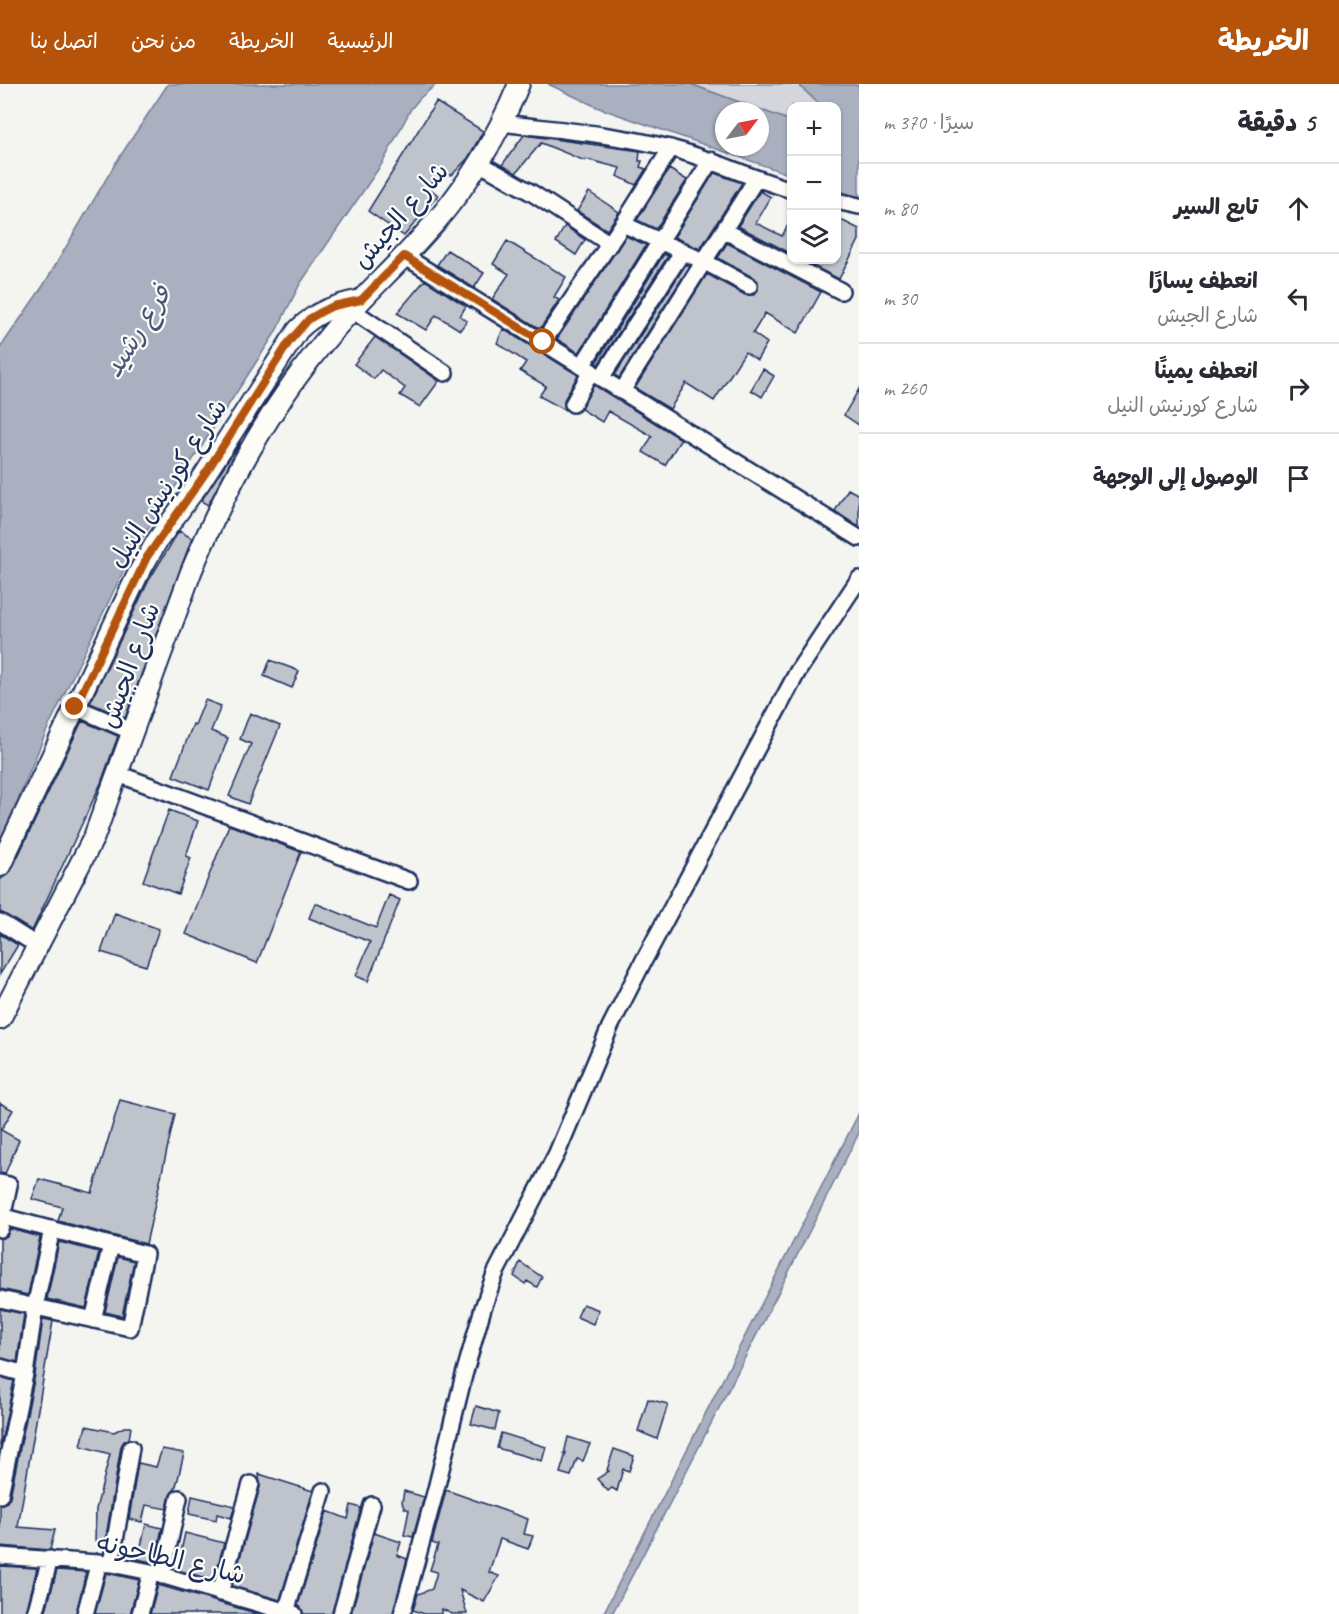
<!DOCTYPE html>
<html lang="ar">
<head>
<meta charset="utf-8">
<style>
	body { margin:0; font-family:Caveat,"Playpen Sans Arabic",sans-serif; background:#f2f2f3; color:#2b2b33; direction:rtl }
	.controls { position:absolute; right:18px; top:18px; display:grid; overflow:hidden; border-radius:12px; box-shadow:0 2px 4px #0004 }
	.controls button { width:54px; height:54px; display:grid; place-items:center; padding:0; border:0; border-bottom:2px solid #e1e1e2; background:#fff; color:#2b2b33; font:30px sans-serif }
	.compass { position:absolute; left:715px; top:18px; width:54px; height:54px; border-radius:50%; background:#fff; box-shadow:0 2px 4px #0004; rotate:58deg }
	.stop { position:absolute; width:18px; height:18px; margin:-14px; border:4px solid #b45309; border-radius:50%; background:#fff }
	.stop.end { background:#b45309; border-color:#fff; box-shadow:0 2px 6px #0008 }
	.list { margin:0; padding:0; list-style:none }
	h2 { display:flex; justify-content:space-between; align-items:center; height:78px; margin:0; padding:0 24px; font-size:26px }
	h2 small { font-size:20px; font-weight:400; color:#7c7c81 }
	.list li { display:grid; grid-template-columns:39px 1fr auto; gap:18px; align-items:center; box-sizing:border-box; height:90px; padding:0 24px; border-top:2px solid #e1e1e2 }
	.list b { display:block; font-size:22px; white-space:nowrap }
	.list p { margin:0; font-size:20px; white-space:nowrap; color:#7c7c81 }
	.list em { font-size:20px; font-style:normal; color:#7c7c81 }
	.icon { flex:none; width:33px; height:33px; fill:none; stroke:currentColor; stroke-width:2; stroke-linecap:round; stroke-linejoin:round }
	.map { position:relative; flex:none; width:859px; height:1530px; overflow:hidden; direction:ltr }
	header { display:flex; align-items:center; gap:36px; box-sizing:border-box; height:84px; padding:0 30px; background:#b45309; color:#fff }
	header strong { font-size:28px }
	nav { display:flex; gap:33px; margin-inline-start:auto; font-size:21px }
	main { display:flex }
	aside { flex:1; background:#fff }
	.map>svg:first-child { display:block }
	.green { fill:#d4d6db; stroke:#78829c; stroke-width:1.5 }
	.water { fill:#aab0bf; stroke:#717c98; stroke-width:1.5; fill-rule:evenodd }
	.building { fill:#bfc3cc; stroke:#1b2f5e; stroke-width:1.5 }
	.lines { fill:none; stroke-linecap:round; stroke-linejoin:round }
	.minor-casing { stroke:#1b2f5e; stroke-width:20 }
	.major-casing { stroke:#1b2f5e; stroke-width:24 }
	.minor { stroke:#fdfcf7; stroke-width:15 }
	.major { stroke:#fdfcf7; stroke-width:20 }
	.route { stroke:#b45309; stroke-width:8 }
	.labels { text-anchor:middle; stroke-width:4.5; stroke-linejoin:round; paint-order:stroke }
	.street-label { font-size:26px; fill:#1b2f5e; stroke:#fdfcf7 }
	.water-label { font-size:27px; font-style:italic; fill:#46567b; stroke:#fdfcf7 }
</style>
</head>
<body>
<header>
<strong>الخريطة</strong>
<nav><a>الرئيسية</a><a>الخريطة</a><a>من نحن</a><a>اتصل بنا</a></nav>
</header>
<main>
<aside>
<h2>5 دقيقة<small>سيرًا · 370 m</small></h2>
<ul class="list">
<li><svg class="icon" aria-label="ahead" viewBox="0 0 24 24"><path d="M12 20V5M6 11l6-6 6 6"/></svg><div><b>تابع السير</b></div><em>80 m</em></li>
<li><svg class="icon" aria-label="left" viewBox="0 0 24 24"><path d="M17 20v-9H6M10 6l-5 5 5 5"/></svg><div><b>انعطف يسارًا</b><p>شارع الجيش</p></div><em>30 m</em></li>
<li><svg class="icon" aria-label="right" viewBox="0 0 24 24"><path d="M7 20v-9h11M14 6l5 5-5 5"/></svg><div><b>انعطف يمينًا</b><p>شارع كورنيش النيل</p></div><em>260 m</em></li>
<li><svg class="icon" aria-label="arrive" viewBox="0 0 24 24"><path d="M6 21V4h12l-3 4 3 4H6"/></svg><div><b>الوصول إلى الوجهة</b></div></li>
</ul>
</aside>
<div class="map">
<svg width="859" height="1530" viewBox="0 0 859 1530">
	<rect width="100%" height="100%" fill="#f4f4f1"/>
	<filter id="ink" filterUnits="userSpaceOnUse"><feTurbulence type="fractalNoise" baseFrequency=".0167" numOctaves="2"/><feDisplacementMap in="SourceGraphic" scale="12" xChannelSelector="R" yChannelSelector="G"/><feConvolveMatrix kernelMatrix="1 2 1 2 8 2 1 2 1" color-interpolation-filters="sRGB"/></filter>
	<g filter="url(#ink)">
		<!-- green -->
		<path class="green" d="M 690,0 L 798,0 L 821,22 L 792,22 L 791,37 Z"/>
		<!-- water -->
		<path class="water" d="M 168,0 L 437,0 L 420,14 L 411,25 L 383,78 L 300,200 L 275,249 L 131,471 L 46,648 L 0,759 L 0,264 L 43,202 L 115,80 Z
			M 548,0 L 690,0 L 791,37 L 791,91 L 599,24 ZM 724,27 L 760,27 L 760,63 L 724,63 Z
			M 798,0 L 859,1 L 859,113 L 837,106 L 836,22 L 821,22 Z
			M 859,1029 L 859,1049 C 778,1210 696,1370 612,1530 L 603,1530 Z"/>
		<!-- building -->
		<path class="building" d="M 436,18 L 483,47 L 468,74 L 452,91 L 441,90 L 428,103 L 438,111 L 404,152 L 368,127 Z
			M 524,51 L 640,67 L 639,77 L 642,77 L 640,83 L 646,85 L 636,101 L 617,92 L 620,84 L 585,75 L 585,77 L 541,59 L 516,89 L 502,81 Z
			M 669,85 L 687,96 L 656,145 L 637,136 Z
			M 714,89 L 742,99 L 700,165 L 674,153 Z
			M 760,107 L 771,113 L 756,139 L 782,152 L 792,134 L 792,170 L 738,142 Z
			M 589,108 L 619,128 L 607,146 L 577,127 Z
			M 837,134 L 859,145 L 859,156 L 839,195 L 801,176 L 837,176 Z
			M 565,142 L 585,156 L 576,171 L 556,158 Z
			M 626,152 L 646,161 L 579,269 L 557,255 Z
			M 507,157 L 566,193 L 554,213 L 559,216 L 540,245 L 492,215 L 509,190 L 493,180 Z
			M 727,159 L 821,208 L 798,249 L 765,229 L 753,249 L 767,259 L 757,276 L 745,268 L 714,317 L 686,299 L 670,325 L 635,304 L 707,190 L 745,211 L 754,211 L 758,206 L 758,197 L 754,194 L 718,174 Z
			M 447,166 L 484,189 L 474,204 L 437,181 Z
			M 664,170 L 668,172 L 598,281 L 596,279 Z
			M 686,180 L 690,182 L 619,294 L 615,291 Z
			M 425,196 L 466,222 L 460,232 L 467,237 L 460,246 L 436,231 L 426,246 L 397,229 Z
			M 503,245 L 578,291 L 564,316 L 565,326 L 539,312 L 546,302 L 520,287 L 526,278 L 497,259 Z
			M 375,253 L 439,297 L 420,323 L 400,311 L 405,304 L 381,286 L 374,295 L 354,280 Z
			M 763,285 L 774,292 L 762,313 L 751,306 Z
			M 594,301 L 681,355 L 665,381 L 643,368 L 652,352 L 608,327 L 602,338 L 581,325 Z
			M 859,305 L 859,341 L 844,331 Z
			M 240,358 L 240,359 L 208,421 L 201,417 Z
			M 848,405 L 859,411 L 859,443 L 835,427 Z
			M 179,447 L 192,454 L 125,634 L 90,619 L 149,496 Z
			M 270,576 L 299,587 L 292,604 L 264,592 Z
			M 205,616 L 221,622 L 211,647 L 228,654 L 209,706 L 173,692 L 193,640 L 195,641 Z
			M 250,629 L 280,642 L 248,720 L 229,712 L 251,660 L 240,655 Z
			M 82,637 L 118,652 L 101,699 L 32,847 L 0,828 L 0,796 L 11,787 Z
			M 169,726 L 198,737 L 186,772 L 191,774 L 178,810 L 143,797 Z
			M 229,741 L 301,768 L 257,879 L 186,850 Z
			M 389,811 L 400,816 L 368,897 L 356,892 L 370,858 L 309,834 L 315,819 L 376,844 Z
			M 115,829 L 159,845 L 146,882 L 101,868 Z
			M 0,850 L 18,861 L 0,890 Z
			M 120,1016 L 175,1030 L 146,1160 L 58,1137 L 62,1123 L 32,1115 L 39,1095 L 92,1109 Z
			M 0,1019 L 13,1026 L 1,1046 L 19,1056 L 5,1090 L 0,1089 Z
			M 10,1145 L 40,1153 L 28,1211 L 0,1205 L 0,1155 L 7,1152 Z
			M 59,1158 L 99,1168 L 86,1224 L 47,1215 Z
			M 118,1173 L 134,1177 L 122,1232 L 105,1228 Z
			M 520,1178 L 542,1193 L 537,1203 L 527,1197 L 525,1200 L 514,1192 Z
			M 583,1220 L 599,1226 L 593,1240 L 577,1233 Z
			M 0,1225 L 24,1230 L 17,1278 L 0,1274 Z
			M 43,1235 L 53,1237 L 18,1443 L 55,1446 L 50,1466 L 0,1462 L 0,1421 L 7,1418 L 10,1413 L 35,1291 Z
			M 0,1293 L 14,1297 L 0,1363 Z
			M 648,1315 L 668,1320 L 657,1355 L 638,1347 Z
			M 476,1322 L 499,1329 L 495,1346 L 471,1340 Z
			M 86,1342 L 114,1348 L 124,1343 L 131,1343 L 129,1355 L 124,1357 L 121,1362 L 105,1459 L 95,1457 L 96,1425 L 110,1370 L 81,1362 Z
			M 501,1349 L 546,1363 L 542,1377 L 497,1364 Z
			M 568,1353 L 590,1360 L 583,1377 L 577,1375 L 571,1392 L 560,1389 L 566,1369 L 564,1370 Z
			M 162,1365 L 184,1369 L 178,1395 L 175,1405 L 170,1411 L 167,1425 L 146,1421 L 142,1438 L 129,1435 L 138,1379 L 156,1383 Z
			M 614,1365 L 634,1372 L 629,1387 L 623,1385 L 617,1407 L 612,1404 L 608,1407 L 597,1395 L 609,1387 L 607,1386 Z
			M 259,1390 L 313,1407 L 280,1516 L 232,1502 L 260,1403 Z
			M 446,1406 L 528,1435 L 524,1450 L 533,1452 L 528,1465 L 500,1455 L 489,1488 L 499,1492 L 484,1518 L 460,1506 L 467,1530 L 452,1530 L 442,1525 L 442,1530 L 424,1530 L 413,1526 L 418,1510 L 432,1505 L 437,1488 L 430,1486 L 438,1461 L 432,1459 Z
			M 404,1407 L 424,1413 L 413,1453 L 404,1451 L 409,1426 L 404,1424 L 402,1418 Z
			M 192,1412 L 235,1422 L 231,1434 L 217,1430 L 216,1436 L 189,1430 Z
			M 351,1421 L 361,1424 L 332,1530 L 303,1530 L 301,1524 L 298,1521 L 327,1427 L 348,1435 Z
			M 146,1440 L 162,1444 L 155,1479 L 138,1475 Z
			M 185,1449 L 224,1459 L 214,1496 L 177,1486 Z
			M 374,1449 L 401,1458 L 397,1471 L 407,1475 L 393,1530 L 351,1530 Z
			M 0,1482 L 37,1484 L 26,1530 L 0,1530 Z
			M 57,1486 L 86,1488 L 76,1530 L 45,1530 Z
			M 106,1489 L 139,1496 L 130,1530 L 95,1530 Z
			M 158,1501 L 217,1518 L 259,1530 L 150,1530 Z"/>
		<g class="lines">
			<defs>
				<path id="minor" d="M 502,39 C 558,46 615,50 670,64 C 712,75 750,94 792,106
					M 479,79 L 532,109 L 610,160
					M 836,117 L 859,122
					M 623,140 L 671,64
					M 725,147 L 841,207
					M 404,172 L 859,454
					M 352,226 L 445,289
					M 543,258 L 623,140 L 705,178 L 749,202
					M 582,282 L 711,76
					M 601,294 L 683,167
					M 622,307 L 756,95
					M 573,320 L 591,287
					M 75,623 L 133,648
					M 118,690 L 409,797
					M 0,838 L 38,862
					M 0,1099 L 9,1101 L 0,1145
					M 0,1132 L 145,1170 L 130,1244 L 0,1215
					M 93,1236 L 111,1161
					M 0,1283 L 25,1290
					M 0,1411 L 25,1290 L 35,1223 L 52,1145
					M 0,1472 L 111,1480 L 151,1488 L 294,1530
					M 111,1480 L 131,1364
					M 162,1492 L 179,1414
					M 220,1509 L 251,1400
					M 286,1528 L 323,1407
					M 35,1530 L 50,1475
					M 85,1530 L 99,1478
					M 140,1530 L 151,1488
					M 341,1530 L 372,1421
					M 402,1530 L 436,1405 L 464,1291 L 483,1224 L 495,1190 L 557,1069 L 610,943 L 643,878 L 798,587 L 859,495"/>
				<path id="major" d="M 0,782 L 138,490 L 157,457 L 200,398 L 298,246 C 317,227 336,221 361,216
					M 0,935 L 94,753 L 191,488 C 227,400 272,318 334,246 C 362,213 393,185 422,153 C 464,108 496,56 519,0"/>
			</defs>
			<!-- minor casing -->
			<use href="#minor" class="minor-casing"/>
			<!-- major casing -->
			<use href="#major" class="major-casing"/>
			<!-- minor -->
			<use href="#minor" class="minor"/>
			<!-- major -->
			<use href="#major" class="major"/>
		</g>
	</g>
	<g class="lines" filter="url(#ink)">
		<!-- route -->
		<path class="route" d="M 75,623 L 147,473 L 209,384 L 289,258 L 309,235 L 321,228 L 333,222 L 361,216 L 404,172 L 543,258"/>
	</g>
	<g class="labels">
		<!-- street labels -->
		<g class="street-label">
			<text transform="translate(400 131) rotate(-49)" y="9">شارع الجيش</text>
			<text transform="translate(167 399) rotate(-57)" y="9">شارع كورنيش النيل</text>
			<text transform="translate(129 581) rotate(-70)" y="9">شارع الجيش</text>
			<text transform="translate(171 1474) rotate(13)" y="9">شارع الطاحونه</text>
		</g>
		<!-- water labels -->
		<g class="water-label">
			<text transform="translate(137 247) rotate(-58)" y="9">فرع رشيد</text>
		</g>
	</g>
</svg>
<div class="controls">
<button>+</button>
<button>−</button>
<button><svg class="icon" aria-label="layers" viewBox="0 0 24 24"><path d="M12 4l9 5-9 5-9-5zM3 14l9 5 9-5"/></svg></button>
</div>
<svg class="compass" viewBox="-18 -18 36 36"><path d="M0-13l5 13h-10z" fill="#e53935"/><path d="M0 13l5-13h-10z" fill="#7c7c81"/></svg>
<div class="stop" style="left:543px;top:258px"></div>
<div class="stop end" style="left:75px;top:623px"></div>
</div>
</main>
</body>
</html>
